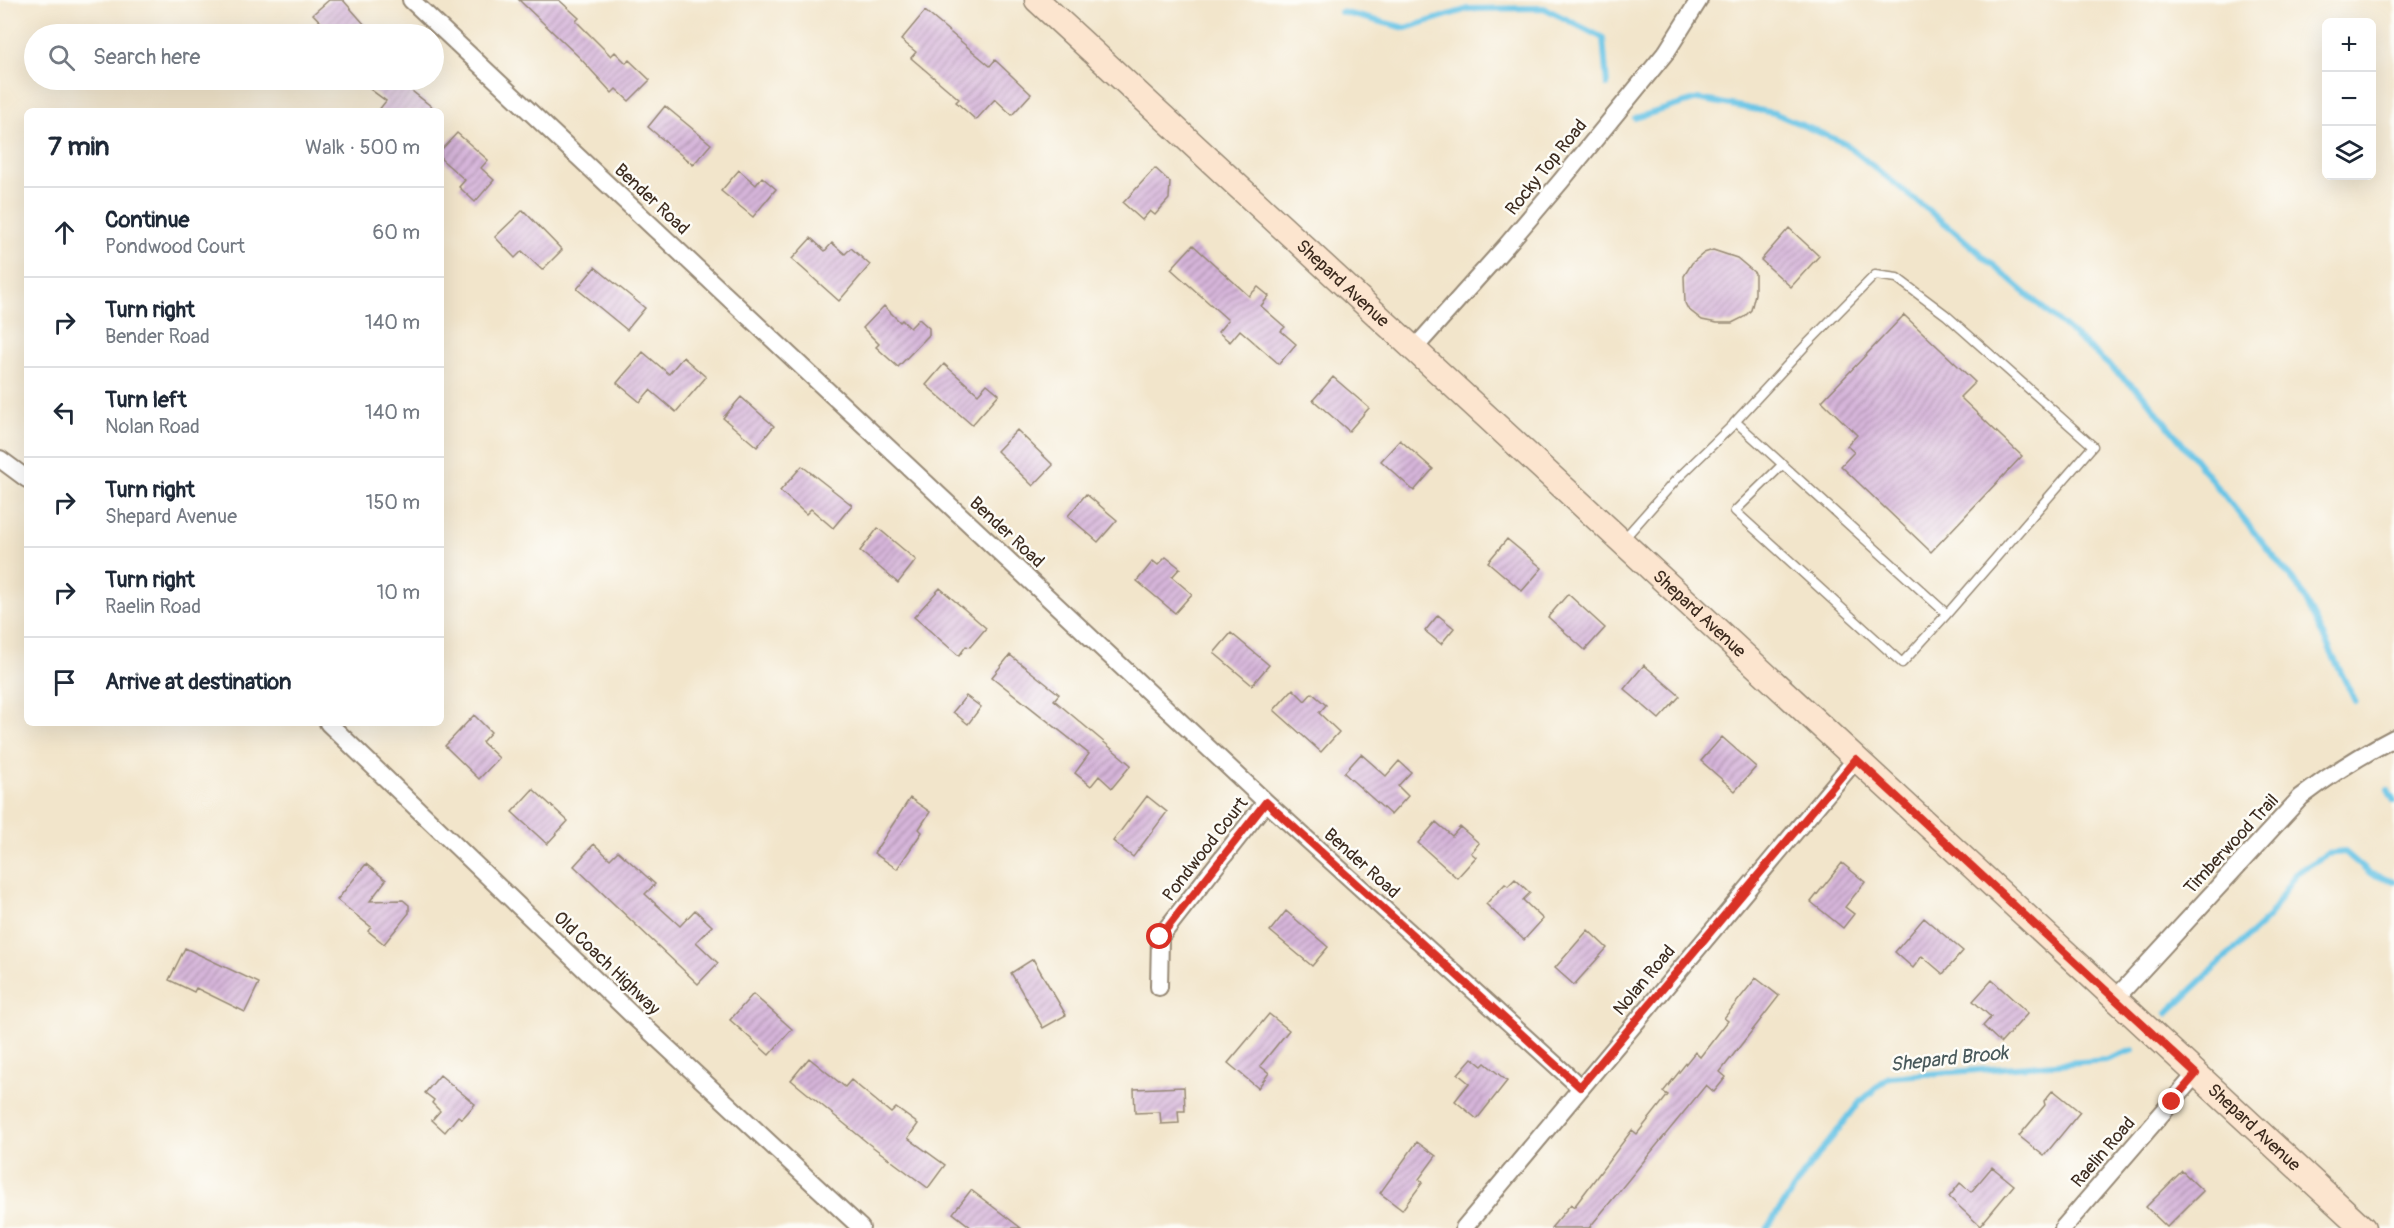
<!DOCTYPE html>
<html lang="en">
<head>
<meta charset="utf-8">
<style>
	body { margin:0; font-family:Pangolin,sans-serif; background:#f2f2f3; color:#1f2937 }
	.controls { position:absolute; right:18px; top:18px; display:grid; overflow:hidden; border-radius:9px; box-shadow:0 6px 24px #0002 }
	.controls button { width:54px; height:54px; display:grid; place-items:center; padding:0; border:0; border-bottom:2px solid #e0e1e3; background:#fff; color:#1f2937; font:30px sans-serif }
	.stop { position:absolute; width:18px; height:18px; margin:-14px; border:4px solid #d93025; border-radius:50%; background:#fff }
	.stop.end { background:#d93025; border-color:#fff; box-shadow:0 2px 6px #0008 }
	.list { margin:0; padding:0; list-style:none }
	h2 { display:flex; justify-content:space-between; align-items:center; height:78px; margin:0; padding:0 24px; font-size:26px }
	h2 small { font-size:20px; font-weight:400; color:#747a83 }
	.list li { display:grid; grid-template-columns:39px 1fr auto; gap:18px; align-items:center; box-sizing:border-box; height:90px; padding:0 24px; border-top:2px solid #e0e1e3 }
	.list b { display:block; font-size:22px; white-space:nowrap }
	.list p { margin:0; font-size:20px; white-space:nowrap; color:#747a83 }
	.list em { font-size:20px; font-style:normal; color:#747a83 }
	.icon { flex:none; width:33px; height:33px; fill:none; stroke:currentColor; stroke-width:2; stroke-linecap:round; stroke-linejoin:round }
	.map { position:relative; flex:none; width:2394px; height:1228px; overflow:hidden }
	.search { position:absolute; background:#fff; box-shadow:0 6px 24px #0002; left:24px; top:24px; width:420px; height:66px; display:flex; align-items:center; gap:15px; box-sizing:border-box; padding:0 21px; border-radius:33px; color:#747a83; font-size:22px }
	.panel { position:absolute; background:#fff; box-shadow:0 6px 24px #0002; left:24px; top:108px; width:420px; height:618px; border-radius:9px }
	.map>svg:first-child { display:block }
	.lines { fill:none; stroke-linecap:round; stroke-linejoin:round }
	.stream { stroke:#68c4e6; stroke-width:6 }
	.building { fill:url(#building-hatch) }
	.lane-casing { stroke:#968874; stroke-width:11 }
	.street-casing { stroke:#968874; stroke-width:20 }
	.secondary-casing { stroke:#968874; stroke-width:27 }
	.lane { stroke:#fff; stroke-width:8 }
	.street { stroke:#fff; stroke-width:16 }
	.secondary { stroke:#fce5cf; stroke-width:24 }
	.route { stroke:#d93025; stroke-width:8 }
	.labels { text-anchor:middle; stroke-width:5; stroke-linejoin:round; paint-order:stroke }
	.street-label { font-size:18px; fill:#3b2a1e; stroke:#fdfcf7 }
	.water-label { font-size:20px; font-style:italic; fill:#48585a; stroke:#fdfcf7 }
</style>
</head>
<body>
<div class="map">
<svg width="2394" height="1228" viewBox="0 0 2394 1228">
	<defs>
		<pattern id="building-hatch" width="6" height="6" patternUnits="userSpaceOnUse" patternTransform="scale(1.5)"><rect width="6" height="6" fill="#d6b5da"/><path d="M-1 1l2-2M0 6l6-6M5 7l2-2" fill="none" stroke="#af93b0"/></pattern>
	</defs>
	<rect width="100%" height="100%" fill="#fdfcf7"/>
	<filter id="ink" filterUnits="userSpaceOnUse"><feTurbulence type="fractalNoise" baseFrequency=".0167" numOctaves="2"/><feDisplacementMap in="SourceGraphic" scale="12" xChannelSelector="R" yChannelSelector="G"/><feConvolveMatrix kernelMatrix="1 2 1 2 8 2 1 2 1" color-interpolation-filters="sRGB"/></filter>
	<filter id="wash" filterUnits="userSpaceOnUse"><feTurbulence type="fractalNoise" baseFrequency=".008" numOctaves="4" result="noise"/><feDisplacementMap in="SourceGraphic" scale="24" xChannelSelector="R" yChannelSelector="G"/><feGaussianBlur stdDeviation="1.35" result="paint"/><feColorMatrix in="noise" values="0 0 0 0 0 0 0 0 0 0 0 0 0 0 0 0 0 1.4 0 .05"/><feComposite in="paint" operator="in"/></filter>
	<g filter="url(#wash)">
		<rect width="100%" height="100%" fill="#f2e5cb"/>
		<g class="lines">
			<!-- stream -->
			<path class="stream" d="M 1341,12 L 1406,28 L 1468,9 L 1544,8 L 1603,38 L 1607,85
				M 1635,118 L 1698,99 L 1774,113 L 1844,143 L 1953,230 L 2143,395 L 2300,589 L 2355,701
				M 2388,790 L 2394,801
				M 2167,1013 L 2268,918 L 2295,874 L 2327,854 L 2345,852 L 2369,873 L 2394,882
				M 1767,1228 L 1803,1175 L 1859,1103 L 1889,1077 L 2106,1060 L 2133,1050"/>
		</g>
		<g id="blocks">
			<!-- building -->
			<path class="building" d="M 329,0 L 343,0 L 373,34 L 332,34 L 313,14 Z
				M 519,0 L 559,0 L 579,18 L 576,21 L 611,56 L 615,52 L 626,63 L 629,60 L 650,80 L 629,101 L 616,89 L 612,93 L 580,58 Z
				M 925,11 L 990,66 L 995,60 L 1031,94 L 1012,115 L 995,99 L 976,120 L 956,102 L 959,99 L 911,58 L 916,52 L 901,40 Z
				M 377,80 L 398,80 L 437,111 L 378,111 L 386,101 L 370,89 Z
				M 665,106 L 711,144 L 693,165 L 648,127 Z
				M 457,133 L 488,160 L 481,168 L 494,180 L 475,202 L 459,187 L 465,180 L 441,159 L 441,150 Z
				M 1155,168 L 1170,182 L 1169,199 L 1155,215 L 1150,211 L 1142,220 L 1123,203 Z
				M 739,170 L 756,185 L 762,177 L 776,189 L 753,217 L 721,191 Z
				M 523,210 L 562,250 L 542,270 L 522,251 L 515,258 L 495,237 Z
				M 1789,228 L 1819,256 L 1791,287 L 1761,260 Z
				M 811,238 L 825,251 L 832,243 L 845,254 L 851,248 L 870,265 L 839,301 L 792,259 Z
				M 1193,245 L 1249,296 L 1258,287 L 1269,296 L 1261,306 L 1285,327 L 1281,331 L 1296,344 L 1279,364 L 1240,330 L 1230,342 L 1218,332 L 1228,320 L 1171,269 Z
				M 1713,250 L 1737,258 L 1755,273 L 1755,294 L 1751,310 L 1744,317 L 1732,323 L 1717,323 L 1702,320 L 1688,309 L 1685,303 L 1684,276 L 1692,263 L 1704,253 Z
				M 595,267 L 645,308 L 627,330 L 577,289 Z
				M 884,306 L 900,322 L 902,320 L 910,328 L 919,319 L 929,328 L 929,335 L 898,367 L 876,347 L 879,344 L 863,328 Z
				M 1904,315 L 1975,382 L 1960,397 L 2022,456 L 1931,552 L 1841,466 L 1854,452 L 1847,446 L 1857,435 L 1822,401 Z
				M 643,352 L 669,374 L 683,357 L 706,377 L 676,412 L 650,390 L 640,402 L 617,383 Z
				M 944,364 L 978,394 L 987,384 L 999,394 L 972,425 L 926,385 Z
				M 1333,377 L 1369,408 L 1349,431 L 1313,400 Z
				M 741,397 L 774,426 L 757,447 L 723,418 Z
				M 1017,430 L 1053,465 L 1033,486 L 997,451 Z
				M 1400,440 L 1433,469 L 1414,491 L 1381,461 Z
				M 802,466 L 852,505 L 833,528 L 811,509 L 806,514 L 780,491 Z
				M 1086,494 L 1117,520 L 1098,542 L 1068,516 Z
				M 878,528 L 916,560 L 898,583 L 860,551 Z
				M 1507,539 L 1542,568 L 1522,591 L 1488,562 Z
				M 1166,557 L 1180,568 L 1172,577 L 1192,594 L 1175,613 L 1137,581 L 1153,561 L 1158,565 Z
				M 940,588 L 986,628 L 970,647 L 966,646 L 959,656 L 914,617 Z
				M 1568,594 L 1605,628 L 1585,650 L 1548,617 Z
				M 1438,615 L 1454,628 L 1441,644 L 1425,631 Z
				M 1231,633 L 1269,665 L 1252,685 L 1214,653 Z
				M 1010,655 L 1059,694 L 1054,700 L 1131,765 L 1112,788 L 1099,776 L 1091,786 L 1075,773 L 1089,754 L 992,677 Z
				M 1644,665 L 1680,696 L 1659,719 L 1624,689 Z
				M 1293,689 L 1305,701 L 1312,693 L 1326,705 L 1319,713 L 1339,732 L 1321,752 L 1274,710 Z
				M 966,696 L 981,707 L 968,724 L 953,712 Z
				M 474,715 L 491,732 L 482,742 L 499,758 L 479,779 L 445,746 Z
				M 1722,737 L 1756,767 L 1735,791 L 1701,761 Z
				M 1361,754 L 1386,776 L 1399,761 L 1411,772 L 1398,786 L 1408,796 L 1391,815 L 1344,773 Z
				M 533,789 L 568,821 L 547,844 L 512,812 Z
				M 1147,796 L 1167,812 L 1133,857 L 1113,841 Z
				M 910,798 L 930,812 L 919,829 L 922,832 L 897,869 L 874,853 Z
				M 1436,822 L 1452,836 L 1460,827 L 1479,843 L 1471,853 L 1476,857 L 1457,878 L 1418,843 Z
				M 594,844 L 610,859 L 618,851 L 655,884 L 645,894 L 680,926 L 695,910 L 712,926 L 696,942 L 718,963 L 698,984 L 574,866 Z
				M 1842,863 L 1865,882 L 1845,907 L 1854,914 L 1843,928 L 1811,902 Z
				M 366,864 L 386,880 L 370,901 L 403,900 L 409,905 L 409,913 L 384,944 L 368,931 L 371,927 L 337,900 Z
				M 1515,879 L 1530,893 L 1523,900 L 1543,919 L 1524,940 L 1486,904 L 1505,884 L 1508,886 Z
				M 1286,911 L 1328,947 L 1312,966 L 1270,931 Z
				M 1924,918 L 1963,951 L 1943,974 L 1922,956 L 1913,968 L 1895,952 Z
				M 1588,930 L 1607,948 L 1574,985 L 1555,968 Z
				M 185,948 L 259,983 L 245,1012 L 196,988 L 194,992 L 169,980 Z
				M 1033,959 L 1066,1015 L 1043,1028 L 1011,973 Z
				M 1756,978 L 1779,996 L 1720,1072 L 1726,1077 L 1714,1092 L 1706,1085 L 1589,1228 L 1551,1228 L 1571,1204 L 1574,1207 L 1632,1130 L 1637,1134 L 1668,1095 L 1663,1092 L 1695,1052 L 1700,1057 L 1728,1021 L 1724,1018 Z
				M 1992,980 L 2028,1013 L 2001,1043 L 1983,1026 L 1991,1017 L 1973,1001 Z
				M 753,994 L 792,1029 L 769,1055 L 730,1020 Z
				M 1269,1014 L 1289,1030 L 1260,1066 L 1269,1073 L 1258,1088 L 1228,1063 Z
				M 809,1058 L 845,1087 L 851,1080 L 891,1113 L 896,1108 L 918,1124 L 908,1138 L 945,1165 L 928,1188 L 869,1144 L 791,1080 Z
				M 1472,1058 L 1482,1066 L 1485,1063 L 1507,1081 L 1477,1119 L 1455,1101 L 1469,1083 L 1458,1074 Z
				M 440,1075 L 475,1104 L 462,1119 L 458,1116 L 445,1132 L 432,1120 L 440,1111 L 432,1103 L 434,1100 L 425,1093 Z
				M 1184,1087 L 1185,1111 L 1178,1111 L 1179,1123 L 1161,1124 L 1160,1112 L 1135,1113 L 1134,1089 Z
				M 2053,1090 L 2080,1112 L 2044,1156 L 2019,1136 L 2045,1105 L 2044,1101 Z
				M 1417,1142 L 1436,1156 L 1419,1179 L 1423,1182 L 1402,1210 L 1380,1193 Z
				M 1992,1167 L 2014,1185 L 1980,1226 L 1949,1197 L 1960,1183 L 1971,1192 Z
				M 2182,1171 L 2203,1191 L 2167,1227 L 2146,1207 Z
				M 971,1190 L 1021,1228 L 972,1228 L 953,1213 Z"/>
		</g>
	</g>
	<g filter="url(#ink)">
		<use href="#blocks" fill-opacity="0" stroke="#968874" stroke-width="1.5"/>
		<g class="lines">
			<defs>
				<path id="lane" d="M 1734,423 L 1806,345 L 1875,275 L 1897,278 L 1946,315 L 2093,446 L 1947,614
					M 1622,541 L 1675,481 L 1736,422 L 1947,614 L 1902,663 L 1735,511 L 1783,464"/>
				<path id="street" d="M 411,0 L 1266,802 L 1580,1087
					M 1413,350 L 1506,246 L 1561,181 L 1667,51 L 1699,0
					M 0,459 L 27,479
					M 328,723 L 630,1013 L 861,1228
					M 1159,987 L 1160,937 L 1266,802
					M 2115,999 L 2301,797 C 2331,774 2361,755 2394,738
					M 1464,1228 L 1856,759
					M 2063,1228 L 2196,1074"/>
				<g id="secondary">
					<path id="s1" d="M 1037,0 L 2363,1228"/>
				</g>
			</defs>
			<!-- lane casing -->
			<use href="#lane" class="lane-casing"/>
			<!-- street casing -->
			<use href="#street" class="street-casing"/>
			<!-- secondary casing -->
			<use href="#secondary" class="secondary-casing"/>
			<!-- lane -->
			<use href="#lane" class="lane"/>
			<!-- street -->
			<use href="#street" class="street"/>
			<!-- secondary -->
			<use href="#secondary" class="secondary"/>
		</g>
	</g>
	<g class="lines" filter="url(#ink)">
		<!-- route -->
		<path class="route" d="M 1160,937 L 1266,802 L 1580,1087 L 1856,759 L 2196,1074 L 2172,1102"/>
	</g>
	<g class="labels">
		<!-- street labels -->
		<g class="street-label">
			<text transform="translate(1546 167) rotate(-51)" y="6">Rocky Top Road</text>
			<text transform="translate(652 199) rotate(43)" y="6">Bender Road</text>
			<text dy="6" stroke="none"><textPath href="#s1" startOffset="417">Shepard Avenue</textPath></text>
			<text transform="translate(1007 532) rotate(43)" y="6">Bender Road</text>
			<text dy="6" stroke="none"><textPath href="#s1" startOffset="903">Shepard Avenue</textPath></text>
			<text transform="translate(2231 844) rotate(-47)" y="6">Timberwood Trail</text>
			<text transform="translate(1205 849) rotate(-52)" y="6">Pondwood Court</text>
			<text transform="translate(1362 863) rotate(42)" y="6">Bender Road</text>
			<text transform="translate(607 963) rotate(44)" y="6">Old Coach Highway</text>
			<text transform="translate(1644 980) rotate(-50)" y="6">Nolan Road</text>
			<text dy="6" stroke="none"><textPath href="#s1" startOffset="1659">Shepard Avenue</textPath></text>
			<text transform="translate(2103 1152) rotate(-49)" y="6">Raelin Road</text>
		</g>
		<!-- water labels -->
		<g class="water-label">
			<text transform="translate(1949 1058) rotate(-6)" y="7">Shepard Brook</text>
		</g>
	</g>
</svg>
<div class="controls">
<button>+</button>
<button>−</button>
<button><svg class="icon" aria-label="layers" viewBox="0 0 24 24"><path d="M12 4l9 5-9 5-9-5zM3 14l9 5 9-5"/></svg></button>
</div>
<div class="stop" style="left:1160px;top:937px"></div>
<div class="stop end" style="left:2172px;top:1102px"></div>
<div class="search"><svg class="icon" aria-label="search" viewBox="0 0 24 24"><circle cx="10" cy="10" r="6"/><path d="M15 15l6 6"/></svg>Search here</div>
<section class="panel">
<h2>7 min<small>Walk · 500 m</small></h2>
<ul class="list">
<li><svg class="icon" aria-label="ahead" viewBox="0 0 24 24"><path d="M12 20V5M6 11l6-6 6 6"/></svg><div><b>Continue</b><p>Pondwood Court</p></div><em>60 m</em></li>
<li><svg class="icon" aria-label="right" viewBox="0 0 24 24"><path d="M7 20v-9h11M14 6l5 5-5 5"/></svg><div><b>Turn right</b><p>Bender Road</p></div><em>140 m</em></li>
<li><svg class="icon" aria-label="left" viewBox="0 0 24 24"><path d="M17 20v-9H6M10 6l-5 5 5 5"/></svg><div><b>Turn left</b><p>Nolan Road</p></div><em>140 m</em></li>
<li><svg class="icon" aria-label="right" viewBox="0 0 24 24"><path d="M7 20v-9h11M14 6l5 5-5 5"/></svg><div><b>Turn right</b><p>Shepard Avenue</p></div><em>150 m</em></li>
<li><svg class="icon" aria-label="right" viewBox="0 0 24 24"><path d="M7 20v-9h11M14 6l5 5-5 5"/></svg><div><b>Turn right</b><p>Raelin Road</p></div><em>10 m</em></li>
<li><svg class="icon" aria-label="arrive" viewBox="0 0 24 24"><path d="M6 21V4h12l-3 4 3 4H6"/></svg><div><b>Arrive at destination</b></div></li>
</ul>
</section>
</div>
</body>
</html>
